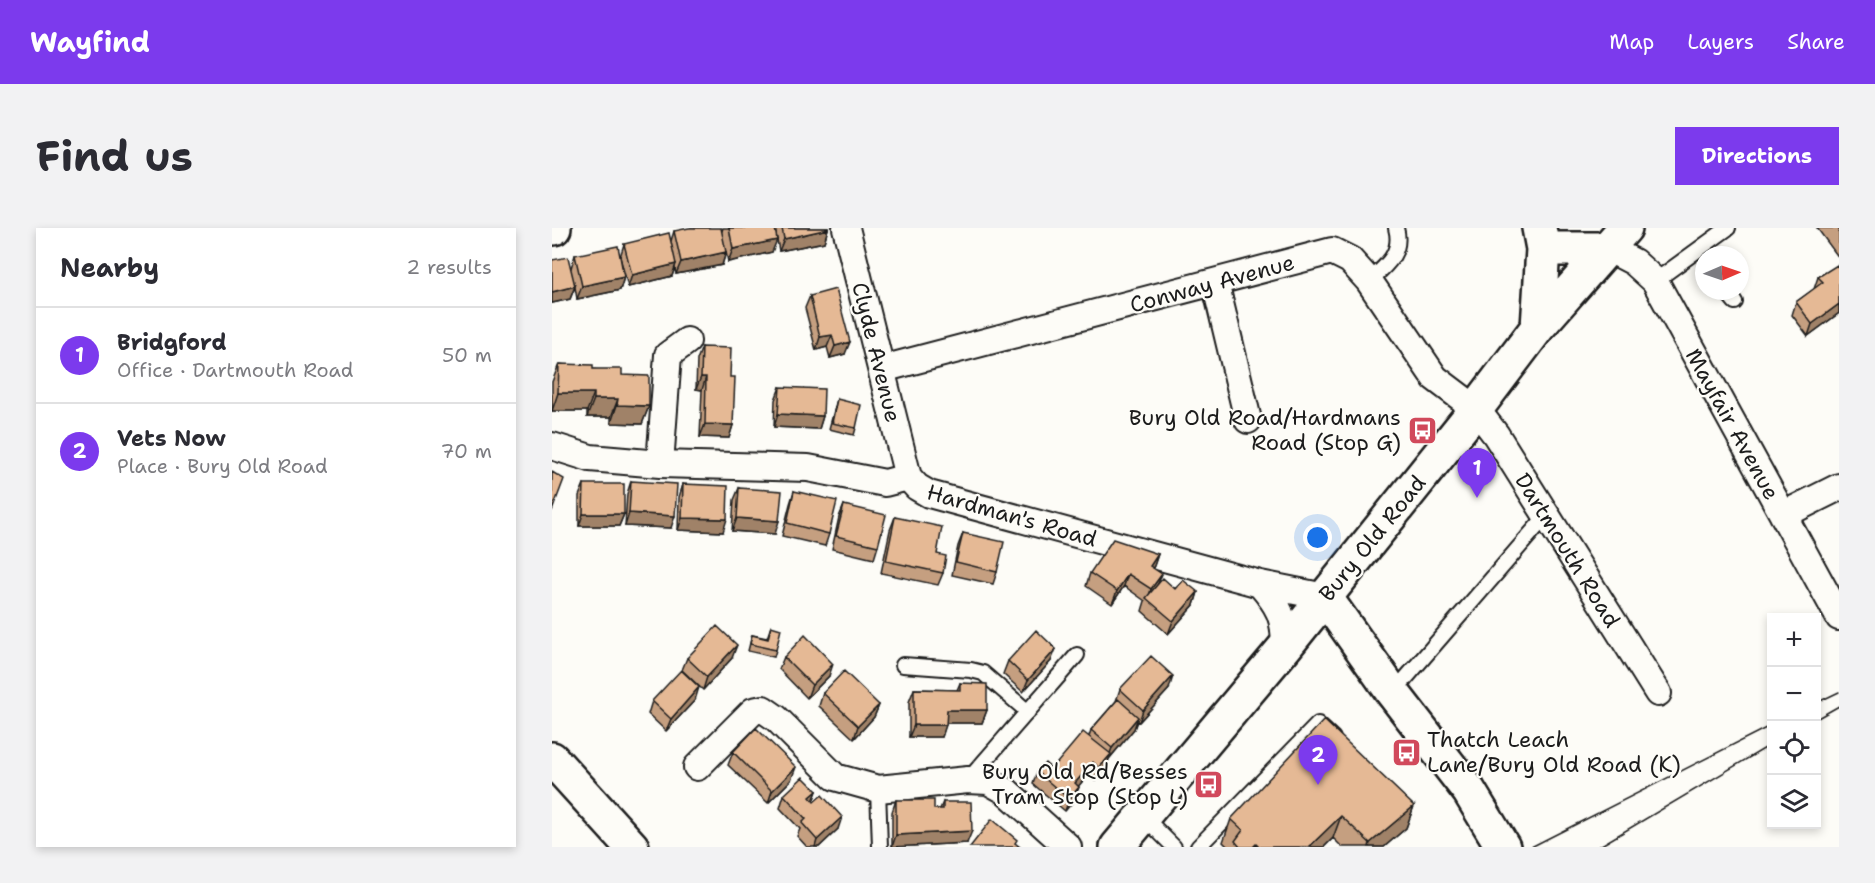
<!DOCTYPE html>
<html lang="en">
<head>
<meta charset="utf-8">
<style>
	body { margin:0; font-family:"Shantell Sans",sans-serif; background:#f2f2f3; color:#2b2b33 }
	.controls { position:absolute; right:18px; bottom:18px; display:grid; overflow:hidden; border-radius:0px; box-shadow:0 3px 9px #0003 }
	.controls button { width:54px; height:54px; display:grid; place-items:center; padding:0; border:0; border-bottom:2px solid #e1e1e2; background:#fff; color:#2b2b33; font:30px sans-serif }
	.compass { position:absolute; left:1143px; top:18px; width:54px; height:54px; border-radius:50%; background:#fff; box-shadow:0 3px 9px #0003; rotate:88deg }
	.you { position:absolute; left:766px; top:310px; width:21px; height:21px; margin:-15px; border:4px solid #fff; border-radius:50%; background:#1a73e8; box-shadow:0 0 0 9px #1a73e833 }
	.badge { display:grid; place-items:center; width:39px; height:39px; border-radius:50%; background:#7c3aed; color:#fff; font-size:20px; font-weight:700 }
	.pin { position:absolute; translate:-50% -50px; filter:drop-shadow(0 2px 3px #0008) }
	.pin::after { content:''; position:absolute; top:32px; width:21px; height:18px; background:inherit; clip-path:polygon(0 0,100% 0,50% 100%) }
	.list { margin:0; padding:0; list-style:none }
	h2 { display:flex; justify-content:space-between; align-items:center; height:78px; margin:0; padding:0 24px; font-size:26px }
	h2 small { font-size:20px; font-weight:400; color:#7c7c81 }
	.list li { display:grid; grid-template-columns:39px 1fr auto; gap:18px; align-items:center; box-sizing:border-box; height:96px; padding:0 24px; border-top:2px solid #e1e1e2 }
	.list b { display:block; font-size:22px; white-space:nowrap }
	.list p { margin:0; font-size:20px; white-space:nowrap; color:#7c7c81 }
	.list em { font-size:20px; font-style:normal; color:#7c7c81 }
	.icon { flex:none; width:33px; height:33px; fill:none; stroke:currentColor; stroke-width:2; stroke-linecap:round; stroke-linejoin:round }
	.map { position:relative; flex:none; width:1287px; height:619px; overflow:hidden; border-radius:0px }
	header { display:flex; align-items:center; gap:36px; box-sizing:border-box; height:84px; padding:0 30px; background:#7c3aed; color:#fff }
	header strong { font-size:28px }
	nav { display:flex; gap:33px; margin-inline-start:auto; font-size:21px }
	.intro { display:flex; align-items:center; justify-content:space-between; box-sizing:border-box; height:144px; padding:0 36px }
	h1 { margin:0; font-size:42px }
	.button { padding:15px 27px; border-radius:0px; background:#7c3aed; color:#fff; font-size:21px; font-weight:700 }
	main { display:flex; gap:36px; padding:0 36px }
	aside { flex:1; background:#fff; border-radius:0px; box-shadow:0 3px 9px #0003 }
	.map>svg:first-child { display:block }
	.lines { fill:none; stroke-linecap:round; stroke-linejoin:round }
	.lane-casing { stroke:#1c1c1c; stroke-width:18 }
	.street-casing { stroke:#1c1c1c; stroke-width:30 }
	.secondary-casing { stroke:#1c1c1c; stroke-width:38 }
	.primary-casing { stroke:#1c1c1c; stroke-width:38 }
	.highway-casing { stroke:#1c1c1c; stroke-width:38 }
	.lane { stroke:#fdfcf7; stroke-width:14 }
	.street { stroke:#fdfcf7; stroke-width:26 }
	.secondary { stroke:#fdfcf7; stroke-width:33 }
	.primary { stroke:#fdfcf7; stroke-width:33 }
	.highway { stroke:#fdfcf7; stroke-width:33 }
	.tram { stroke:#1c1c1c; stroke-width:1.5 }
	.wall { fill:#c59f80; stroke:#1c1c1c; stroke-width:1.5 }
	.shaded-wall { fill:#a08268; stroke:#1c1c1c; stroke-width:1.5 }
	.building { fill:#e5b995; stroke:#1c1c1c; stroke-width:1.5 }
	.labels { text-anchor:middle; stroke-width:4.5; stroke-linejoin:round; paint-order:stroke }
	.street-label { font-size:22px; fill:#1c1c1c; stroke:#fdfcf7 }
	.poi-label { font-size:22px; fill:#1c1c1c; stroke:#fdfcf7; text-anchor:end }
</style>
</head>
<body>
<header>
<strong>Wayfind</strong>
<nav><a>Map</a><a>Layers</a><a>Share</a></nav>
</header>
<div class="intro"><h1>Find us</h1><a class="button">Directions</a></div>
<main>
<aside>
<h2>Nearby<small>2 results</small></h2>
<ul class="list">
<li><span class="badge">1</span><div><b>Bridgford</b><p>Office · Dartmouth Road</p></div><em>50 m</em></li>
<li><span class="badge">2</span><div><b>Vets Now</b><p>Place · Bury Old Road</p></div><em>70 m</em></li>
</ul>
</aside>
<div class="map">
<svg width="1287" height="619" viewBox="0 0 1287 619">
	<rect width="100%" height="100%" fill="#fdfcf7"/>
	<filter id="ink" filterUnits="userSpaceOnUse"><feTurbulence type="fractalNoise" baseFrequency=".0167" numOctaves="2"/><feDisplacementMap in="SourceGraphic" scale="12" xChannelSelector="R" yChannelSelector="G"/><feConvolveMatrix kernelMatrix="1 2 1 2 8 2 1 2 1" color-interpolation-filters="sRGB"/></filter>
	<g filter="url(#ink)">
		<g class="lines">
			<defs>
				<path id="lane" d="M 817,53 C 834,38 851,25 844,0
					M 1103,53 L 1176,0
					M 1174,63 L 1183,74
					M 351,437 L 419,442 L 431,445 L 476,484
					M 841,465 L 994,288
					M 416,552 L 525,427
					M 326,561 L 328,619
					M 591,588 L 622,619
					M 646,619 L 766,496 L 781,510"/>
				<path id="street" d="M 294,0 L 356,249 L 365,259 L 377,266 L 708,356 L 773,369
					M 1057,21 L 1082,34 L 1103,53 L 1287,389
					M 663,54 L 696,192
					M 330,141 L 780,23 L 798,32 L 817,53 L 883,150 L 924,181 L 944,207 L 1106,465
					M 0,218 L 38,230 L 108,236 L 256,240 L 333,255 L 356,249
					M 108,236 L 116,127 L 135,113
					M 1231,287 L 1287,259
					M 708,356 C 727,378 733,389 733,419
					M 145,539 L 201,483 L 211,481 L 224,490 L 283,549 L 326,561 L 416,552 L 436,553 L 454,563 L 516,619"/>
				<path id="secondary" d="M 773,369 L 841,465 L 917,563 L 951,619"/>
				<path id="primary" d="M 991,21 L 1057,21
					M 986,99 L 991,21 L 987,0
					M 565,619 L 733,419 L 924,181 L 986,99 L 1073,0"/>
				<path id="highway" d="M 0,0 L 2,0
					M 0,531 L 80,619"/>
			</defs>
			<!-- lane casing -->
			<use href="#lane" class="lane-casing"/>
			<!-- street casing -->
			<use href="#street" class="street-casing"/>
			<!-- secondary casing -->
			<use href="#secondary" class="secondary-casing"/>
			<!-- primary casing -->
			<use href="#primary" class="primary-casing"/>
			<!-- highway casing -->
			<use href="#highway" class="highway-casing"/>
			<!-- lane -->
			<use href="#lane" class="lane"/>
			<!-- street -->
			<use href="#street" class="street"/>
			<!-- secondary -->
			<use href="#secondary" class="secondary"/>
			<!-- primary -->
			<use href="#primary" class="primary"/>
			<!-- highway -->
			<use href="#highway" class="highway"/>
			<!-- tram -->
			<path class="tram" d="M 1264,475 L 1287,464
				M 1264,491 L 1287,478
				M 979,619 L 1220,497
				M 1046,619 L 1220,516"/>
		</g>
		<!-- wall -->
		<path class="wall" d="M 171,0 L 223,0 L 220,24 L 176,34 L 174,24 L 170,37 L 124,46 L 123,40 L 120,48 L 76,59 L 68,29 L 72,16 L 119,13 L 122,3 L 170,3 Z
			M 223,0 L 276,0 L 276,1 L 272,14 L 227,23 Z
			M 1265,0 L 1287,0 L 1287,30 Z
			M 23,27 L 72,49 L 68,62 L 25,71 L 23,59 L 18,71 L 0,75 L 0,32 L 19,40 Z
			M 1287,40 L 1287,85 L 1256,108 L 1240,87 L 1244,74 L 1262,61 L 1266,49 Z
			M 258,68 L 293,126 L 278,130 L 275,119 L 264,122 L 253,80 Z
			M 150,119 L 178,149 L 181,197 L 177,210 L 148,209 L 150,162 L 144,161 L 145,132 Z
			M 7,136 L 41,141 L 70,147 L 97,178 L 90,196 L 59,195 L 59,189 L 35,189 L 35,183 L 0,183 L 0,154 Z
			M 228,159 L 271,188 L 267,201 L 222,199 L 223,172 Z
			M 285,171 L 304,200 L 302,207 L 277,201 Z
			M 79,253 L 119,300 L 73,298 L 75,266 Z
			M 32,256 L 72,286 L 67,298 L 27,298 L 27,268 Z
			M 131,256 L 171,304 L 126,302 L 127,269 Z
			M 187,260 L 223,306 L 180,303 L 182,272 Z
			M 242,263 L 277,306 L 273,318 L 230,308 L 238,276 Z
			M 292,277 L 326,318 L 322,331 L 280,321 L 287,289 Z
			M 343,289 L 385,326 L 391,345 L 386,357 L 329,345 L 338,302 Z
			M 411,305 L 445,344 L 441,356 L 400,347 L 406,318 Z
			M 606,326 L 601,340 L 606,357 L 646,364 L 642,377 L 616,406 L 590,383 L 593,373 L 572,358 L 560,376 L 534,358 L 538,345 Z
			M 219,398 L 224,422 L 222,429 L 196,423 L 200,407 L 215,410 Z
			M 232,429 L 277,448 L 255,470 L 227,441 Z
			M 135,430 L 180,430 L 151,462 L 130,442 Z
			M 456,433 L 499,433 L 471,464 L 451,446 Z
			M 408,455 L 435,482 L 430,495 L 394,495 L 390,509 L 357,509 L 357,474 L 362,461 L 405,462 Z
			M 568,461 L 617,461 L 587,494 L 585,493 L 582,501 L 557,531 L 554,539 L 543,552 L 536,547 L 526,558 L 527,559 L 522,572 L 513,583 L 481,556 L 485,544 L 500,541 L 537,508 L 539,502 L 564,473 Z
			M 271,465 L 327,477 L 322,489 L 302,511 L 267,478 Z
			M 143,472 L 114,503 L 96,486 L 100,473 Z
			M 181,524 L 239,552 L 216,575 L 176,537 Z
			M 265,563 L 261,573 L 286,601 L 267,619 L 255,619 L 245,608 L 248,601 L 228,580 L 232,567 Z
			M 344,572 L 382,581 L 388,581 L 391,574 L 415,615 L 340,619 L 340,584 Z
			M 862,578 L 854,600 L 832,619 L 790,619 L 781,610 L 772,619 L 676,619 L 671,614 L 679,591 Z"/>
		<!-- shaded-wall -->
		<path class="shaded-wall" d="M 276,1 L 272,14 L 227,23 L 232,11 Z
			M 225,12 L 220,24 L 176,34 L 181,21 Z
			M 174,24 L 170,37 L 124,46 L 129,34 Z
			M 124,36 L 120,48 L 76,59 L 80,47 Z
			M 72,49 L 68,62 L 25,71 L 30,58 Z
			M 23,58 L 18,71 L 0,75 L 0,64 Z
			M 1287,76 L 1287,85 L 1256,108 L 1260,96 Z
			M 280,107 L 275,119 L 264,122 L 268,109 Z
			M 298,114 L 293,126 L 278,130 L 283,118 Z
			M 149,149 L 154,149 L 150,162 L 144,161 Z
			M 6,165 L 42,165 L 35,183 L 0,183 Z
			M 42,171 L 66,171 L 59,189 L 35,189 Z
			M 65,177 L 97,178 L 90,196 L 59,195 Z
			M 226,186 L 271,188 L 267,201 L 222,199 Z
			M 153,196 L 181,197 L 177,210 L 148,209 Z
			M 77,285 L 123,288 L 119,300 L 73,298 Z
			M 31,286 L 72,286 L 67,298 L 27,298 Z
			M 130,290 L 175,291 L 171,304 L 126,302 Z
			M 185,290 L 227,293 L 223,306 L 180,303 Z
			M 606,326 L 602,338 L 594,351 L 598,338 Z
			M 576,346 L 572,358 L 560,376 L 565,363 Z
			M 610,346 L 605,358 L 596,371 L 599,361 Z
			M 646,364 L 642,377 L 616,406 L 621,393 Z
			M 185,417 L 180,430 L 151,462 L 155,449 Z
			M 504,421 L 499,433 L 471,464 L 476,452 Z
			M 281,436 L 277,448 L 255,470 L 260,457 Z
			M 621,448 L 617,461 L 587,494 L 591,482 Z
			M 147,459 L 143,472 L 114,503 L 119,491 Z
			M 327,477 L 322,489 L 302,511 L 306,498 Z
			M 395,482 L 435,482 L 430,495 L 390,495 Z
			M 586,489 L 582,501 L 557,531 L 554,539 L 543,552 L 547,540 L 557,528 L 560,520 Z
			M 362,497 L 394,497 L 390,509 L 357,509 Z
			M 541,534 L 536,547 L 518,568 L 523,555 Z
			M 244,539 L 239,552 L 216,575 L 220,563 Z
			M 527,559 L 522,572 L 513,583 L 517,571 Z
			M 265,563 L 260,576 L 258,569 Z
			M 862,578 L 854,600 L 832,619 L 817,619 L 818,615 Z
			M 789,588 L 781,610 L 772,619 L 757,619 Z
			M 290,589 L 286,601 L 267,619 L 263,619 L 265,612 Z
			M 420,603 L 415,615 L 340,619 L 344,607 Z"/>
		<!-- building -->
		<path class="building" d="M 137,0 L 169,0 L 174,24 L 129,34 L 122,3 Z
			M 177,0 L 223,0 L 225,12 L 181,21 Z
			M 230,0 L 276,0 L 276,1 L 232,11 Z
			M 117,5 L 124,36 L 80,47 L 72,16 Z
			M 66,18 L 72,49 L 30,58 L 23,27 Z
			M 16,29 L 23,58 L 0,64 L 0,32 Z
			M 1285,37 L 1287,40 L 1287,76 L 1260,96 L 1244,74 L 1271,54 L 1266,49 Z
			M 284,61 L 298,114 L 283,118 L 280,107 L 268,109 L 258,68 Z
			M 150,119 L 179,120 L 178,149 L 183,149 L 181,197 L 153,196 L 154,149 L 149,149 Z
			M 7,136 L 41,137 L 41,141 L 70,141 L 70,147 L 97,148 L 97,178 L 65,177 L 66,171 L 42,171 L 42,165 L 6,165 Z
			M 228,159 L 272,161 L 271,188 L 226,186 Z
			M 285,171 L 309,177 L 304,200 L 280,195 Z
			M 0,244 L 12,251 L 0,283 Z
			M 79,253 L 125,256 L 123,288 L 77,285 Z
			M 32,256 L 72,256 L 72,286 L 31,286 Z
			M 131,256 L 176,258 L 175,291 L 130,290 Z
			M 187,260 L 230,263 L 227,293 L 185,290 Z
			M 242,263 L 285,273 L 277,306 L 235,295 Z
			M 292,277 L 334,287 L 326,318 L 284,308 Z
			M 343,289 L 390,299 L 385,326 L 394,328 L 391,345 L 334,333 Z
			M 411,305 L 452,314 L 445,344 L 404,334 Z
			M 561,311 L 606,326 L 598,338 L 610,346 L 599,361 L 576,346 L 565,363 L 538,345 Z
			M 611,350 L 623,361 L 631,352 L 646,364 L 621,393 L 594,370 Z
			M 165,398 L 185,417 L 155,449 L 135,430 Z
			M 219,398 L 229,401 L 224,422 L 198,416 L 200,407 L 216,411 Z
			M 484,402 L 504,421 L 476,452 L 456,433 Z
			M 253,407 L 281,436 L 260,457 L 232,429 Z
			M 599,428 L 621,448 L 591,482 L 568,461 Z
			M 129,442 L 147,459 L 119,491 L 100,473 Z
			M 292,443 L 327,477 L 306,498 L 271,465 Z
			M 408,455 L 435,456 L 435,482 L 395,482 L 394,497 L 362,497 L 362,461 L 408,462 Z
			M 566,471 L 586,489 L 560,520 L 539,502 Z
			M 772,492 L 862,578 L 818,615 L 789,588 L 757,619 L 707,619 L 704,616 L 701,619 L 688,619 L 683,613 L 691,602 L 679,591 Z
			M 204,500 L 244,539 L 220,563 L 181,524 Z
			M 531,504 L 559,526 L 547,540 L 541,534 L 523,555 L 527,559 L 517,571 L 485,544 L 493,535 L 500,541 Z
			M 251,549 L 265,563 L 258,569 L 262,574 L 270,567 L 290,589 L 265,612 L 250,595 L 254,591 L 232,567 Z
			M 344,572 L 382,572 L 382,581 L 391,581 L 391,574 L 419,574 L 420,603 L 344,607 Z
			M 440,591 L 465,612 L 463,615 L 468,619 L 418,619 Z"/>
	</g>
	<!-- icons -->
	<defs>
		<symbol id="bus-square" viewBox="-11 -11 22 22"><rect x="-9" y="-9" width="18" height="18" rx="4" fill="#d1495b" stroke="#fdfcf7"/><path d="M-5-6H5V4H4V6H2V4H-2V6H-4V4H-5ZM-3.5-4V0h7V-4ZM-3.5 1.2v1.5H-2V1.2ZM2 1.2v1.5H3.5V1.2Z" fill="#fff"/></symbol>
	</defs>
	<g fill-rule="evenodd">
		<use href="#bus-square" x="854" y="186" width="33" height="33"/>
		<use href="#bus-square" x="838" y="508" width="33" height="33"/>
		<use href="#bus-square" x="640" y="540" width="33" height="33"/>
	</g>
	<g class="labels">
		<!-- street labels -->
		<g class="street-label">
			<text transform="translate(660 55) rotate(-15)" y="8">Conway Avenue</text>
			<text transform="translate(325 124) rotate(76)" y="8">Clyde Avenue</text>
			<text transform="translate(1181 196) rotate(61)" y="8">Mayfair Avenue</text>
			<text transform="translate(460 287) rotate(16)" y="8">Hardman's Road</text>
			<text transform="translate(820 310) rotate(-51)" y="8">Bury Old Road</text>
			<text transform="translate(1016 322) rotate(58)" y="8">Dartmouth Road</text>
		</g>
		<!-- poi labels -->
		<g class="poi-label">
			<text x="849" y="197">Bury Old Road/Hardmans<tspan x="849" dy="25">Road (Stop G)</tspan></text>
			<text x="875" y="519" text-anchor="start">Thatch Leach<tspan x="875" dy="25">Lane/Bury Old Road (K)</tspan></text>
			<text x="636" y="551">Bury Old Rd/Besses<tspan x="636" dy="25">Tram Stop (Stop L)</tspan></text>
		</g>
	</g>
</svg>
<div class="controls">
<button>+</button>
<button>−</button>
<button><svg class="icon" aria-label="locate" viewBox="0 0 24 24"><circle cx="12" cy="12" r="6"/><path d="M12 2v4M12 18v4M2 12h4M18 12h4"/></svg></button>
<button><svg class="icon" aria-label="layers" viewBox="0 0 24 24"><path d="M12 4l9 5-9 5-9-5zM3 14l9 5 9-5"/></svg></button>
</div>
<svg class="compass" viewBox="-18 -18 36 36"><path d="M0-13l5 13h-10z" fill="#e53935"/><path d="M0 13l5-13h-10z" fill="#7c7c81"/></svg>
<div class="you"></div>
<div class="pin badge" style="left:925px;top:270px">1</div>
<div class="pin badge" style="left:766px;top:557px">2</div>
</div>
</main>
</body>
</html>
